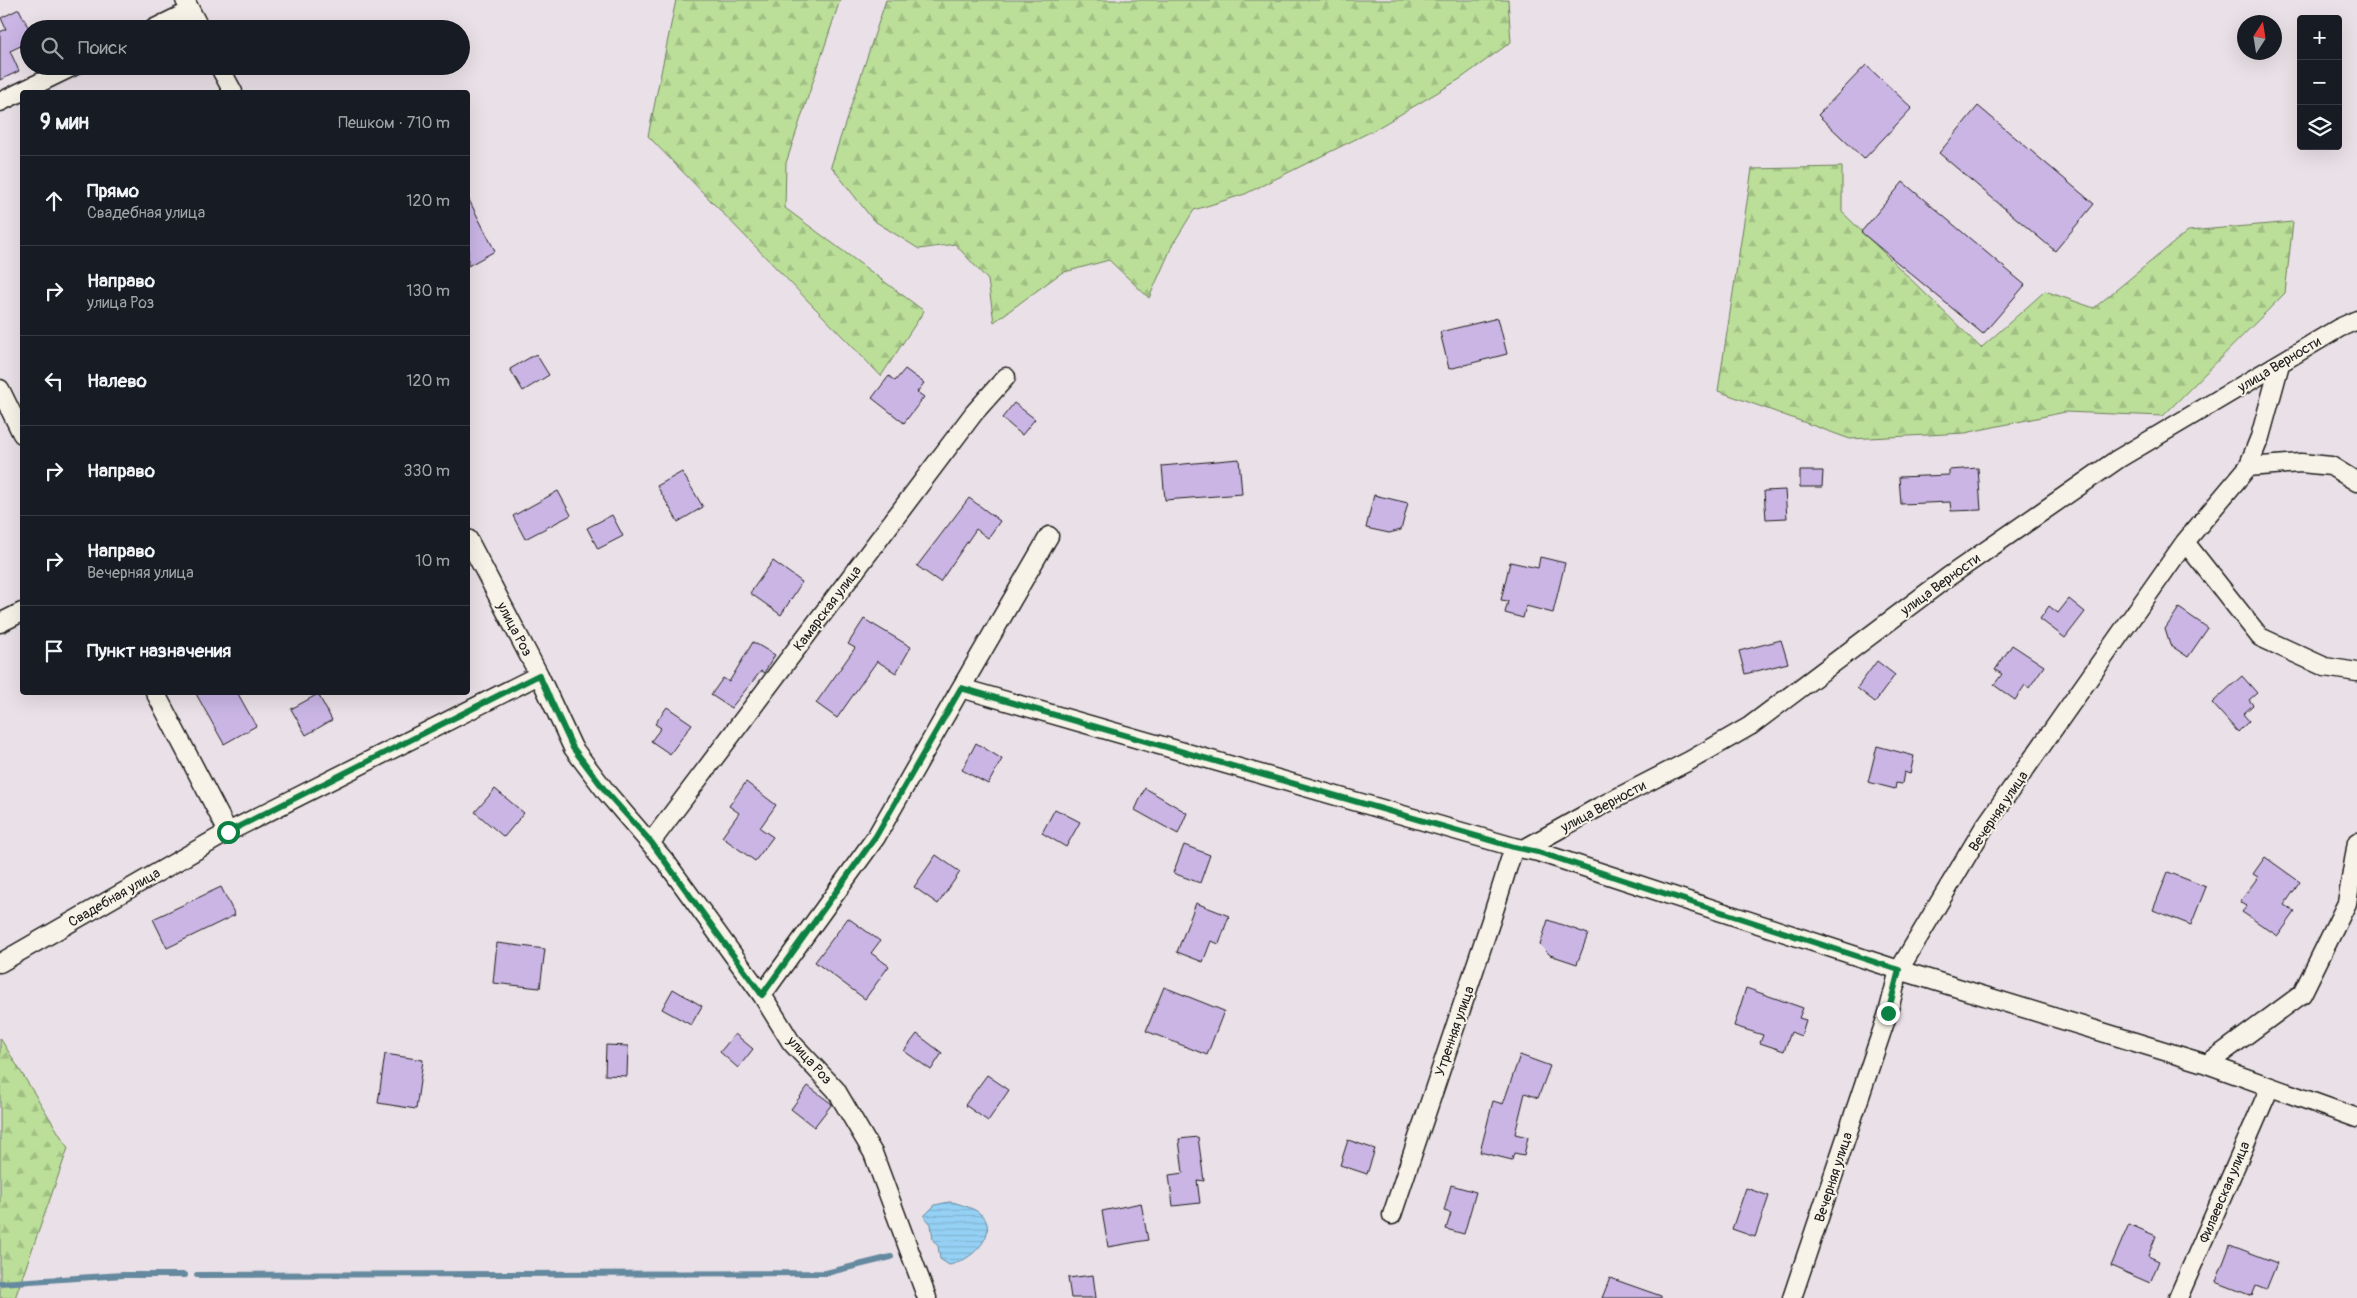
<!DOCTYPE html>
<html lang="ru">
<head>
<meta charset="utf-8">
<style>
	body { margin:0; font-family:Pangolin,sans-serif; background:#242831; color:#f1f3f6 }
	.controls { position:absolute; right:15px; top:15px; display:grid; overflow:hidden; border-radius:5px; box-shadow:0 5px 20px #0002 }
	.controls button { width:45px; height:45px; display:grid; place-items:center; padding:0; border:0; border-bottom:1px solid #363941; background:#171b24; color:#f1f3f6; font:25px sans-serif }
	.compass { position:absolute; left:2237px; top:15px; width:45px; height:45px; border-radius:50%; background:#171b24; box-shadow:0 5px 20px #0002; rotate:12deg }
	.stop { position:absolute; width:15px; height:15px; margin:-11px; border:4px solid #0b8043; border-radius:50%; background:#fff }
	.stop.end { background:#0b8043; border-color:#fff; box-shadow:0 1px 5px #0008 }
	.list { margin:0; padding:0; list-style:none }
	h2 { display:flex; justify-content:space-between; align-items:center; height:65px; margin:0; padding:0 20px; font-size:21px }
	h2 small { font-size:16px; font-weight:400; color:#9ea1a6 }
	.list li { display:grid; grid-template-columns:32px 1fr auto; gap:15px; align-items:center; box-sizing:border-box; height:90px; padding:0 20px; border-top:1px solid #363941 }
	.list b { display:block; font-size:19px; white-space:nowrap }
	.list p { margin:0; font-size:16px; white-space:nowrap; color:#9ea1a6 }
	.list em { font-size:16px; font-style:normal; color:#9ea1a6 }
	.icon { flex:none; width:28px; height:28px; fill:none; stroke:currentColor; stroke-width:2; stroke-linecap:round; stroke-linejoin:round }
	.map { position:relative; flex:none; width:2357px; height:1298px; overflow:hidden }
	.search { position:absolute; background:#171b24; box-shadow:0 5px 20px #0002; left:20px; top:20px; width:450px; height:55px; display:flex; align-items:center; gap:12px; box-sizing:border-box; padding:0 18px; border-radius:28px; color:#9ea1a6; font-size:19px }
	.panel { position:absolute; background:#171b24; box-shadow:0 5px 20px #0002; left:20px; top:90px; width:450px; height:605px; border-radius:5px }
	.map>svg:first-child { display:block }
	.forest { fill:url(#forest-firs); stroke:#6c7e5a }
	.water { fill:url(#water-rules); stroke:#65899e }
	.lines { fill:none; stroke-linecap:round; stroke-linejoin:round }
	.stream { stroke:#65899e; stroke-width:6 }
	.building { fill:#cab5e5; stroke:#1c1c1c }
	.street-casing { stroke:#1c1c1c; stroke-width:21 }
	.street { stroke:#f7f3e8; stroke-width:18 }
	.route { stroke:#0b8043; stroke-width:6 }
	.labels { text-anchor:middle; stroke-width:4; stroke-linejoin:round; paint-order:stroke }
	.street-label { font-size:14px; fill:#1c1c1c; stroke:#f7f3e8 }
</style>
</head>
<body>
<div class="map">
<svg width="2357" height="1298" viewBox="0 0 2357 1298">
	<defs>
		<pattern id="forest-firs" width="22" height="20" patternUnits="userSpaceOnUse" patternTransform="scale(1.25)"><rect width="22" height="20" fill="#bbdf99"/><path d="M5 1l3.5 6h-7zM16 11l3.5 6h-7z" fill="#a0bf83"/></pattern>
		<pattern id="water-rules" width="6" height="5" patternUnits="userSpaceOnUse" patternTransform="scale(1.25)"><rect width="6" height="5" fill="#95d1f5"/><path d="M0 2.5h6" fill="none" stroke="#80b3d1"/></pattern>
	</defs>
	<rect width="100%" height="100%" fill="#eae0e7"/>
	<filter id="ink" filterUnits="userSpaceOnUse"><feTurbulence type="fractalNoise" baseFrequency=".02" numOctaves="2"/><feDisplacementMap in="SourceGraphic" scale="10" xChannelSelector="R" yChannelSelector="G"/><feConvolveMatrix kernelMatrix="1 2 1 2 8 2 1 2 1" color-interpolation-filters="sRGB"/></filter>
	<g filter="url(#ink)">
		<!-- forest -->
		<path class="forest" d="M 676,0 L 840,0 L 786,163 L 785,208 L 924,311 L 881,376 L 648,136 Z
			M 886,0 L 1508,0 L 1511,42 L 1460,79 L 1374,130 L 1245,194 L 1194,210 L 1173,244 L 1149,298 L 1109,260 L 1061,273 L 994,322 L 988,280 L 955,244 L 919,249 L 873,220 L 831,166 Z
			M 1842,167 L 1842,212 L 1981,348 L 2045,291 L 2094,308 L 2188,231 L 2293,222 L 2285,293 L 2163,416 L 2065,412 L 1965,433 L 1850,439 L 1718,391 L 1752,169 Z
			M 0,1038 L 68,1148 L 15,1298 L 0,1298 Z"/>
		<!-- water -->
		<path class="water" d="M 949,1202 C 956,1202 961,1205 968,1207 C 1009,1222 977,1260 949,1265 L 940,1259 L 938,1246 L 933,1240 L 931,1224 L 924,1216 L 935,1205 Z"/>
		<g class="lines">
			<!-- stream -->
			<path class="stream" d="M 197,1275 L 826,1273 L 891,1257
				M 0,1283 L 123,1275 L 185,1275"/>
		</g>
		<!-- building -->
		<path class="building" d="M 19,9 L 29,29 L 29,42 L 10,51 L 19,71 L 0,80 L 0,32 L 6,29 L 1,18 Z
			M 1866,65 L 1912,108 L 1864,159 L 1818,115 Z
			M 1978,106 L 2094,204 L 2055,251 L 1939,153 Z
			M 1903,182 L 2025,285 L 1983,334 L 1861,232 Z
			M 468,198 L 495,251 L 468,266 Z
			M 1498,318 L 1507,354 L 1449,369 L 1440,332 Z
			M 536,354 L 549,375 L 523,391 L 510,369 Z
			M 905,369 L 924,383 L 917,392 L 924,397 L 904,423 L 872,398 L 889,376 L 895,381 Z
			M 1014,403 L 1035,419 L 1022,435 L 1002,418 Z
			M 1239,459 L 1242,494 L 1165,500 L 1162,466 Z
			M 1978,468 L 1981,510 L 1951,511 L 1950,502 L 1901,504 L 1899,477 L 1949,475 L 1949,470 Z
			M 1800,471 L 1823,471 L 1822,487 L 1800,487 Z
			M 682,472 L 703,507 L 678,522 L 657,486 Z
			M 1785,490 L 1787,518 L 1766,519 L 1764,491 Z
			M 558,491 L 571,515 L 525,539 L 513,516 Z
			M 1374,495 L 1408,503 L 1401,530 L 1389,533 L 1366,528 Z
			M 969,498 L 1000,521 L 988,538 L 976,529 L 940,582 L 917,566 Z
			M 612,515 L 623,536 L 598,549 L 587,528 Z
			M 1540,557 L 1565,563 L 1553,613 L 1526,606 L 1523,618 L 1505,613 L 1508,601 L 1501,600 L 1510,562 L 1538,568 Z
			M 773,561 L 802,582 L 781,615 L 750,593 Z
			M 2069,599 L 2085,612 L 2065,638 L 2040,619 L 2049,606 L 2058,613 Z
			M 2179,608 L 2208,628 L 2188,657 L 2170,645 L 2165,629 Z
			M 864,619 L 911,647 L 896,673 L 877,661 L 837,718 L 816,703 L 855,648 L 848,644 Z
			M 1781,640 L 1788,663 L 1745,674 L 1739,651 Z
			M 753,642 L 775,655 L 764,673 L 761,671 L 731,708 L 711,695 L 723,678 L 729,682 Z
			M 2012,645 L 2044,666 L 2029,688 L 2025,685 L 2015,700 L 1994,685 L 2002,674 L 1995,670 Z
			M 1877,661 L 1895,675 L 1875,702 L 1857,688 Z
			M 2242,676 L 2257,693 L 2249,700 L 2253,705 L 2243,714 L 2249,721 L 2238,732 L 2212,703 Z
			M 195,692 L 237,692 L 256,726 L 224,744 Z
			M 318,694 L 332,720 L 306,735 L 291,709 Z
			M 667,707 L 692,724 L 670,754 L 651,741 L 661,728 L 655,724 Z
			M 976,743 L 1002,759 L 988,784 L 962,770 Z
			M 1877,746 L 1914,756 L 1910,774 L 1904,772 L 1902,784 L 1896,783 L 1895,789 L 1868,782 Z
			M 746,782 L 776,805 L 760,828 L 773,837 L 755,861 L 722,837 L 739,813 L 729,806 Z
			M 1145,788 L 1187,813 L 1178,834 L 1135,810 Z
			M 495,789 L 524,813 L 504,837 L 475,812 Z
			M 1055,809 L 1080,822 L 1066,847 L 1042,833 Z
			M 1184,845 L 1210,855 L 1200,883 L 1173,873 Z
			M 936,855 L 960,872 L 938,904 L 914,887 Z
			M 2265,857 L 2300,882 L 2284,905 L 2295,912 L 2278,936 L 2242,912 L 2247,906 L 2240,902 L 2258,877 L 2253,874 Z
			M 2168,872 L 2206,887 L 2191,925 L 2153,910 Z
			M 221,887 L 235,915 L 167,948 L 153,919 Z
			M 1196,903 L 1229,916 L 1219,944 L 1211,941 L 1203,962 L 1177,952 Z
			M 848,918 L 880,941 L 871,953 L 889,966 L 865,999 L 815,962 Z
			M 1548,920 L 1588,934 L 1577,964 L 1550,955 L 1540,945 Z
			M 497,943 L 545,949 L 540,988 L 493,983 Z
			M 1164,987 L 1224,1011 L 1207,1055 L 1146,1031 Z
			M 1746,988 L 1803,1008 L 1799,1018 L 1806,1020 L 1801,1036 L 1791,1032 L 1784,1051 L 1760,1043 L 1763,1035 L 1734,1026 Z
			M 673,989 L 702,1006 L 691,1025 L 662,1009 Z
			M 735,1034 L 753,1049 L 738,1068 L 720,1052 Z
			M 917,1034 L 942,1053 L 931,1070 L 904,1051 Z
			M 606,1045 L 628,1046 L 627,1076 L 605,1075 Z
			M 385,1054 L 423,1060 L 416,1109 L 378,1103 Z
			M 1520,1055 L 1550,1066 L 1538,1098 L 1525,1093 L 1515,1134 L 1528,1137 L 1524,1155 L 1514,1153 L 1512,1160 L 1480,1152 L 1493,1101 L 1503,1104 Z
			M 987,1075 L 1009,1090 L 988,1121 L 965,1105 Z
			M 808,1086 L 832,1104 L 814,1127 L 791,1109 Z
			M 1198,1137 L 1204,1181 L 1197,1180 L 1200,1203 L 1173,1206 L 1169,1175 L 1183,1173 L 1179,1139 Z
			M 1348,1140 L 1375,1149 L 1367,1174 L 1340,1165 Z
			M 1451,1185 L 1476,1192 L 1464,1234 L 1446,1229 L 1451,1213 L 1444,1211 Z
			M 1746,1188 L 1769,1196 L 1755,1237 L 1732,1229 Z
			M 1141,1203 L 1148,1240 L 1108,1247 L 1102,1211 Z
			M 2129,1224 L 2156,1236 L 2148,1256 L 2159,1261 L 2150,1283 L 2111,1266 Z
			M 2230,1245 L 2277,1263 L 2266,1290 L 2256,1286 L 2252,1296 L 2216,1282 Z
			M 1093,1275 L 1096,1298 L 1071,1298 L 1068,1278 Z
			M 1610,1278 L 1661,1296 L 1661,1298 L 1602,1298 Z"/>
		<g class="lines">
			<defs>
				<path id="street" d="M 185,0 L 200,29
					M 153,29 L 190,11
					M 219,66 L 233,92
					M 0,102 L 74,66
					M 0,389 L 22,434
					M 2248,467 L 2301,463 L 2331,466 L 2357,482
					M 468,539 L 539,675 L 573,748 L 607,793 L 666,862 L 762,995 L 791,1042 L 836,1090 L 873,1153 L 927,1298
					M 2185,542 L 2260,637 L 2325,667 L 2357,672
					M 0,623 L 22,612
					M 961,688 L 1049,536
					M 155,692 L 228,832
					M 651,842 L 974,413 L 1006,377
					M 1524,849 L 1599,807 L 1689,761 L 1750,726 L 1948,577 L 2118,459 L 2339,328 L 2357,320
					M 0,963 L 228,832 L 539,675
					M 762,995 L 876,837 L 961,688 L 1514,847 L 1538,852 L 1899,970 L 2207,1064 L 2357,1118
					M 2207,1064 L 2302,994 L 2347,903 L 2357,842
					M 1392,1215 L 1492,917 L 1514,847
					M 1792,1298 L 1888,1013 L 1899,970 L 1983,829 L 2185,542 L 2248,467 L 2260,437 L 2280,364
					M 2178,1298 L 2270,1087"/>
			</defs>
			<!-- street casing -->
			<use href="#street" class="street-casing"/>
			<!-- street -->
			<use href="#street" class="street"/>
		</g>
	</g>
	<g class="lines" filter="url(#ink)">
		<!-- route -->
		<path class="route" d="M 228,832 L 539,675 L 573,748 L 607,793 L 651,842 L 762,995 L 876,836 L 961,688 L 1514,847 L 1538,852 L 1899,970 L 1888,1013"/>
	</g>
	<g class="labels">
		<!-- street labels -->
		<g class="street-label">
			<text transform="translate(2279 364) rotate(-31)" y="5">улица Верности</text>
			<text transform="translate(1940 584) rotate(-36)" y="5">улица Верности</text>
			<text transform="translate(827 608) rotate(-53)" y="5">Камарская улица</text>
			<text transform="translate(515 629) rotate(62)" y="5">улица Роз</text>
			<text transform="translate(1603 806) rotate(-28)" y="5">улица Верности</text>
			<text transform="translate(1998 811) rotate(-56)" y="5">Вечерняя улица</text>
			<text transform="translate(114 897) rotate(-30)" y="5">Свадебная улица</text>
			<text transform="translate(1454 1031) rotate(-71)" y="5">Утренняя улица</text>
			<text transform="translate(810 1060) rotate(48)" y="5">улица Роз</text>
			<text transform="translate(1833 1177) rotate(-72)" y="5">Вечерняя улица</text>
			<text transform="translate(2224 1192) rotate(-67)" y="5">Филаевская улица</text>
		</g>
	</g>
</svg>
<div class="controls">
<button>+</button>
<button>−</button>
<button><svg class="icon" aria-label="layers" viewBox="0 0 24 24"><path d="M12 4l9 5-9 5-9-5zM3 14l9 5 9-5"/></svg></button>
</div>
<svg class="compass" viewBox="-18 -18 36 36"><path d="M0-13l5 13h-10z" fill="#e53935"/><path d="M0 13l5-13h-10z" fill="#9ea1a6"/></svg>
<div class="stop" style="left:228px;top:832px"></div>
<div class="stop end" style="left:1888px;top:1013px"></div>
<div class="search"><svg class="icon" aria-label="search" viewBox="0 0 24 24"><circle cx="10" cy="10" r="6"/><path d="M15 15l6 6"/></svg>Поиск</div>
<section class="panel">
<h2>9 мин<small>Пешком · 710 m</small></h2>
<ul class="list">
<li><svg class="icon" aria-label="ahead" viewBox="0 0 24 24"><path d="M12 20V5M6 11l6-6 6 6"/></svg><div><b>Прямо</b><p>Свадебная улица</p></div><em>120 m</em></li>
<li><svg class="icon" aria-label="right" viewBox="0 0 24 24"><path d="M7 20v-9h11M14 6l5 5-5 5"/></svg><div><b>Направо</b><p>улица Роз</p></div><em>130 m</em></li>
<li><svg class="icon" aria-label="left" viewBox="0 0 24 24"><path d="M17 20v-9H6M10 6l-5 5 5 5"/></svg><div><b>Налево</b></div><em>120 m</em></li>
<li><svg class="icon" aria-label="right" viewBox="0 0 24 24"><path d="M7 20v-9h11M14 6l5 5-5 5"/></svg><div><b>Направо</b></div><em>330 m</em></li>
<li><svg class="icon" aria-label="right" viewBox="0 0 24 24"><path d="M7 20v-9h11M14 6l5 5-5 5"/></svg><div><b>Направо</b><p>Вечерняя улица</p></div><em>10 m</em></li>
<li><svg class="icon" aria-label="arrive" viewBox="0 0 24 24"><path d="M6 21V4h12l-3 4 3 4H6"/></svg><div><b>Пункт назначения</b></div></li>
</ul>
</section>
</div>
</body>
</html>
